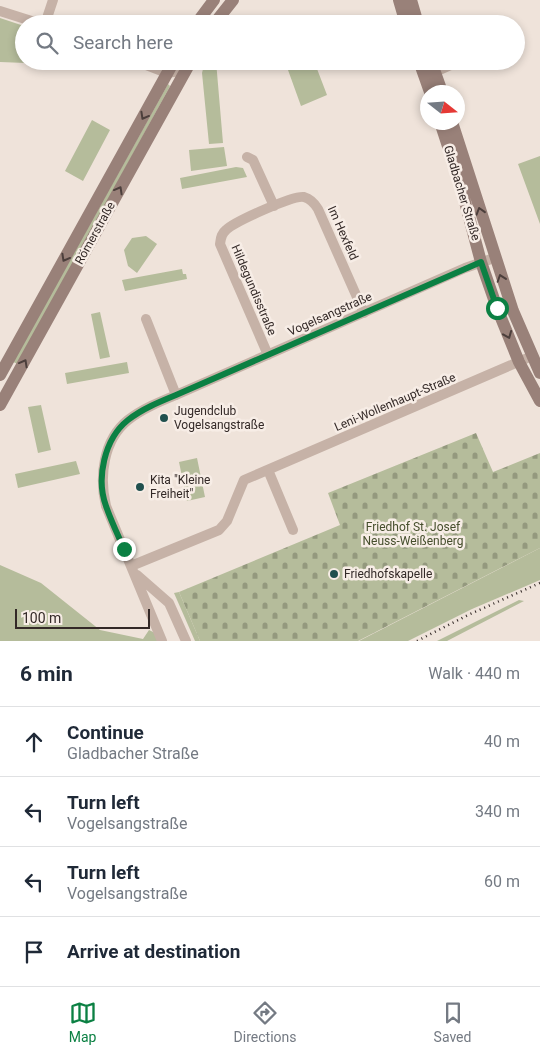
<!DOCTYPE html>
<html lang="en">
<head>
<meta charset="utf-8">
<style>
	body { margin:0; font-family:Roboto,sans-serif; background:#f6f6f7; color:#1f2937 }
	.compass { position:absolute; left:420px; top:85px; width:45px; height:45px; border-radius:50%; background:#fff; box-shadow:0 2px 8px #0003; rotate:107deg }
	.scale { position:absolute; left:15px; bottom:12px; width:135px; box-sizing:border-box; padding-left:5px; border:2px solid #332927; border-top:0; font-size:14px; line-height:18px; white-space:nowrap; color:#332927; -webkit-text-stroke:4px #f7ede6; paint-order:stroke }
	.stop { position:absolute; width:15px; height:15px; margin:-11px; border:4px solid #0b8043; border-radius:50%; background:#fff }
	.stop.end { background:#0b8043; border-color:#fff; box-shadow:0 1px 5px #0008 }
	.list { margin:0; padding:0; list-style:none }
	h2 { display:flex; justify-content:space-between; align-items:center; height:65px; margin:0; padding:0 20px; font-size:21px }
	h2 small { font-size:16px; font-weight:400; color:#747a83 }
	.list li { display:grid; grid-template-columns:32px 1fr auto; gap:15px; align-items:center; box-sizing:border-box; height:70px; padding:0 20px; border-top:1px solid #e0e1e3 }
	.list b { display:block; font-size:19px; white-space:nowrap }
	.list p { margin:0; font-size:16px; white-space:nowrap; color:#747a83 }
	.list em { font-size:16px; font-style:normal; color:#747a83 }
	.icon { flex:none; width:28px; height:28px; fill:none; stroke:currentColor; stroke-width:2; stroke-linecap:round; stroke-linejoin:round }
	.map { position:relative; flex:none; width:540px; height:641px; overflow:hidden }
	.search { position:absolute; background:#fff; box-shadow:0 2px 8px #0003; left:15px; right:15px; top:15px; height:55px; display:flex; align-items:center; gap:12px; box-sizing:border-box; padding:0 18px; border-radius:28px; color:#747a83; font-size:19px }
	.sheet { height:345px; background:#fff }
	nav { display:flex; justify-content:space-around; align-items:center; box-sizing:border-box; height:70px; border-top:1px solid #e0e1e3; background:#fff; font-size:14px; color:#747a83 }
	nav a { display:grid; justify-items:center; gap:2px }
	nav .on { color:#0b8043 }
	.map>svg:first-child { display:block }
	.green { fill:#b5bc9b }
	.cemetery { fill:url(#cemetery-stones) }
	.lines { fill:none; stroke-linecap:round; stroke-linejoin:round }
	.street { stroke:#c6b2a7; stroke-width:10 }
	.secondary { stroke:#998179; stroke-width:12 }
	.rail { stroke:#332927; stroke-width:2.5; stroke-dasharray:1 4; stroke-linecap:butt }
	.oneway { stroke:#4c3f3c }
	.route { stroke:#0b8043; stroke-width:6 }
	.poi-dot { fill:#20504e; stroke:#f7ede6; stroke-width:2 }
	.labels { text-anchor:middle; stroke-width:5; stroke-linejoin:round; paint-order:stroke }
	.street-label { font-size:12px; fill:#332927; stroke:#f7ede6 }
	.poi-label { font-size:12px; fill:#332927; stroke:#f7ede6; text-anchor:start }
	.park-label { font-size:12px; fill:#464f2d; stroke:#f7ede6 }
</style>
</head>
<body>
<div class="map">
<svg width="540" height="641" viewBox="0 0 540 641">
	<defs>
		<pattern id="cemetery-stones" width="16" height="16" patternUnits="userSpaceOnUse" patternTransform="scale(1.25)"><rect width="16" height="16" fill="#b5bc9b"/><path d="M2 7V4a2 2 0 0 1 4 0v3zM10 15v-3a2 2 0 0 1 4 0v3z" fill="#94997e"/></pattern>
	</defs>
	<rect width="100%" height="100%" fill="#efe3da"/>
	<!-- green -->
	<path class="green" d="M 0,18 L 24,26 L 24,61 L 104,61 L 103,66 L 0,62 Z
		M 205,61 L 216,61 L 223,143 L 209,144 L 202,73 Z
		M 310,61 L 314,61 L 327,95 L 301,106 L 288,70 Z
		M 168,84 L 170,86 L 168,90 L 18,364 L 13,362 Z
		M 92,120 L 110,130 L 83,181 L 65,171 Z
		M 224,147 L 227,166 L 191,171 L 189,150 Z
		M 540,156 L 540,224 L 518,164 Z
		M 236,167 L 243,168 L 247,177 L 182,189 L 180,178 Z
		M 146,236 L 157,244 L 137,273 L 128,266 L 124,250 L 132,238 Z
		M 182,269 L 183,274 L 186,274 L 187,279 L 125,291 L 122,280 Z
		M 100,312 L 110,357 L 100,359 L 91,314 Z
		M 127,362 L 129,373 L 67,384 L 65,373 Z
		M 41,405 L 51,450 L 38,453 L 28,407 Z
		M 197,458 L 205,497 L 187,501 L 179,462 Z
		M 76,461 L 80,474 L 18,488 L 15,474 Z
		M 540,548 L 540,580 L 472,609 L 408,641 L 359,641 Z
		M 0,565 L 41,583 L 100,630 L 143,639 L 149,630 L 155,633 L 159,641 L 0,641 Z
		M 179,592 L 200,641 L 195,641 L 174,593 Z
		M 519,600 L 524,601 L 447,641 L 437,641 Z"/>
	<!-- cemetery -->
	<path class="cemetery" d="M 476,433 L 493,472 L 540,453 L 540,548 L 358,641 L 200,641 L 179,592 L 340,525 L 328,493 Z"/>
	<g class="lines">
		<!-- street -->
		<path class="street" d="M 0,11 L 41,24
			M 45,24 L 53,0
			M 136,61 L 167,73 L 186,70
			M 435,72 L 460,61
			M 247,157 L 253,160 L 274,206
			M 146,319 L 176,395
			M 268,355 L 220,244 C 221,238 221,234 226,230 C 234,222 293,195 304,197 C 311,199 315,204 318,209 L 364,313
			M 268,470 L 293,530
			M 131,566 L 219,530 L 227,521 L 244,480 L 532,356
			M 137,575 L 169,603 L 186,641
			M 162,641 L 106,506 C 99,477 103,440 128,420 C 142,409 159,402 176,395 L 465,268 L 494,258"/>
		<!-- secondary -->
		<path class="secondary" d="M 399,0 L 406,24
			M 411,0 L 418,24
			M 196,24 L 214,0
			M 214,24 L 233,0
			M 419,61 L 430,92
			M 431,61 L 442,92
			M 440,122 L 460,183 L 481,262 L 497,308 L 519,362 L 540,401
			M 452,122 L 513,311 L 540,373
			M 0,375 L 174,61
			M 0,405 L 191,61"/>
		<!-- rail -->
		<path class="rail" d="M 417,641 L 468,615 L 540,583"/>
	</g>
	<!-- one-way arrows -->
	<defs><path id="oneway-chevron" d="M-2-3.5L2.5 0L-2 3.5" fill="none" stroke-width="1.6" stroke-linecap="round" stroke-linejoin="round" transform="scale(1.25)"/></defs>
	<g class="oneway">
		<use href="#oneway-chevron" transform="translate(144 116) rotate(119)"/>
		<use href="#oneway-chevron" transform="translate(119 190) rotate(-61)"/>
		<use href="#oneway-chevron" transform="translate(480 211) rotate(-107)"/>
		<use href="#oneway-chevron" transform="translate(65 258) rotate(119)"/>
		<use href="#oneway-chevron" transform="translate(501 278) rotate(-109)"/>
		<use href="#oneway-chevron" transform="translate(508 335) rotate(68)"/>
		<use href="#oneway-chevron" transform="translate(24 363) rotate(-61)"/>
	</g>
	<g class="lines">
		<!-- route -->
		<path class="route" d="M 124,549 C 118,535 111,521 106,506 C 96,479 104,439 128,420 C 142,409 159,402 176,395 L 481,262 L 497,308"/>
	</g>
	<!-- markers -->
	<g class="poi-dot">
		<circle cx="164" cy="418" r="5"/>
		<circle cx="140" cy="487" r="5"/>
		<circle cx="334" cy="574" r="5"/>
	</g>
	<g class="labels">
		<!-- street labels -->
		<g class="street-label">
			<text transform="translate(462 193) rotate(73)" y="4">Gladbacher Straße</text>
			<text transform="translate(95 233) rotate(-61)" y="4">Römerstraße</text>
			<text transform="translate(343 233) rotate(66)" y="4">Im Hexfeld</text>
			<text transform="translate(254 290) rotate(67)" y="4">Hildegundisstraße</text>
			<text transform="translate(330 314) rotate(-24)" y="4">Vogelsangstraße</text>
			<text transform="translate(395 402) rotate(-23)" y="4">Leni-Wollenhaupt-Straße</text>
		</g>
		<!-- poi labels -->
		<g class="poi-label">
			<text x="174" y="415">Jugendclub<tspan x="174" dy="14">Vogelsangstraße</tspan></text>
			<text x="150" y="484">Kita "Kleine<tspan x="150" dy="14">Freiheit"</tspan></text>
			<text x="344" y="578">Friedhofskapelle</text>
		</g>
		<!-- park labels -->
		<g class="park-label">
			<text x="413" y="531">Friedhof St. Josef<tspan x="413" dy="14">Neuss-Weißenberg</tspan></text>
		</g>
	</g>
</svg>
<svg class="compass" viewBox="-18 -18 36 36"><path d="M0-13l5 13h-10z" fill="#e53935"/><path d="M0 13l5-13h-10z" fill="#747a83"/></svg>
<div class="scale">100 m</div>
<div class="stop" style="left:497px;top:308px"></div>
<div class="stop end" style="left:124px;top:549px"></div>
<div class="search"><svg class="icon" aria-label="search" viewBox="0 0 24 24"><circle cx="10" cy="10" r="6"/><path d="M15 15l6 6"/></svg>Search here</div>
</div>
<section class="sheet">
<h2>6 min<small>Walk · 440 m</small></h2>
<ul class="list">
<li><svg class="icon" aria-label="ahead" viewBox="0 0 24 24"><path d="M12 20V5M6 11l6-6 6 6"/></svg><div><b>Continue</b><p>Gladbacher Straße</p></div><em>40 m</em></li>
<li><svg class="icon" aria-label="left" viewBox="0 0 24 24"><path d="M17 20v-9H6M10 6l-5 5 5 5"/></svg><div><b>Turn left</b><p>Vogelsangstraße</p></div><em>340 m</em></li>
<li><svg class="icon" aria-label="left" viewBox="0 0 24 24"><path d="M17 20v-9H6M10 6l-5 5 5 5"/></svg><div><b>Turn left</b><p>Vogelsangstraße</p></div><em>60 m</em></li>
<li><svg class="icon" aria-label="arrive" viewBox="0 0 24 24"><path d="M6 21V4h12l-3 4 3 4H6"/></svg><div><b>Arrive at destination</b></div></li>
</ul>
</section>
<nav>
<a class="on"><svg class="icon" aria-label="map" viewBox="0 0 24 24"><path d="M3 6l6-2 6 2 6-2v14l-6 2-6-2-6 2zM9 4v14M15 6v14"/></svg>Map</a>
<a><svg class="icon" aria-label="directions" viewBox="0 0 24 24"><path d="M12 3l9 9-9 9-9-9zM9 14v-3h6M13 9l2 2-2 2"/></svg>Directions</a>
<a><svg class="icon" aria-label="saved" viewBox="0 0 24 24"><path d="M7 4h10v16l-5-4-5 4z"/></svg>Saved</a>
</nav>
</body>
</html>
